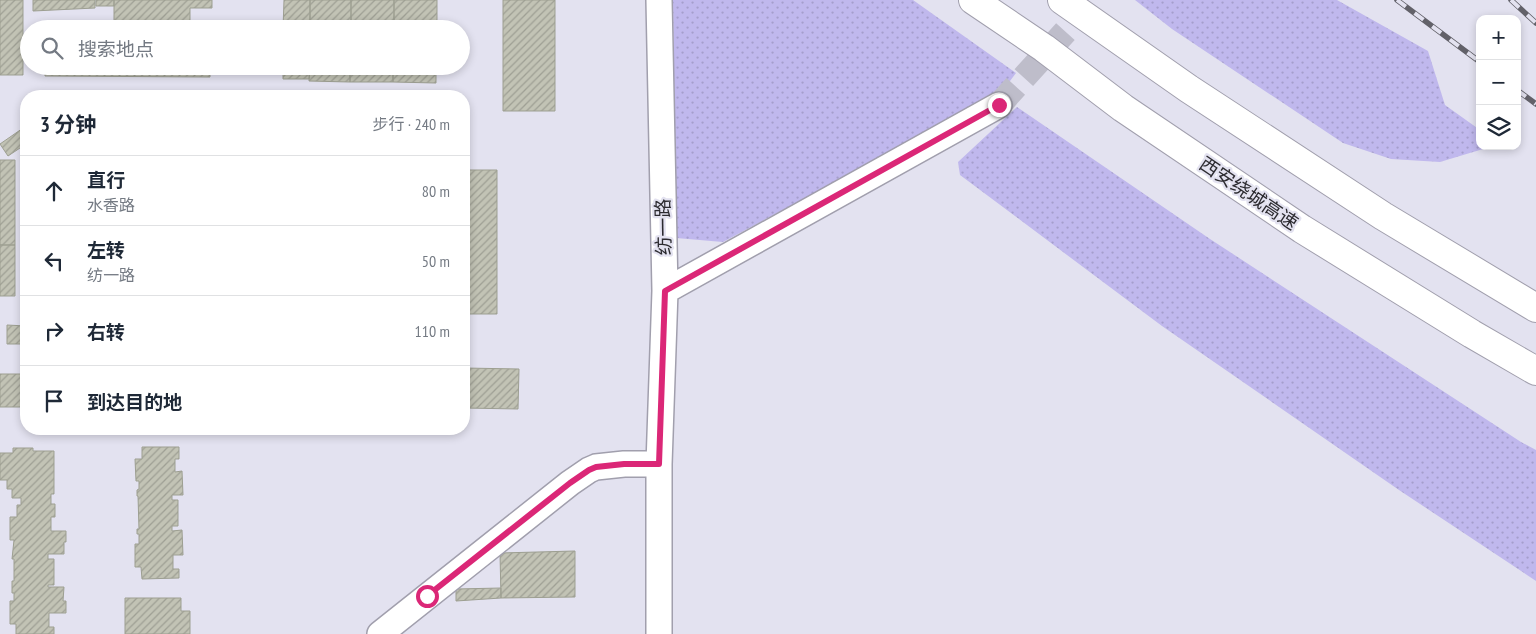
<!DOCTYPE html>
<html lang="zh">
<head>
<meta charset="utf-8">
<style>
	body { margin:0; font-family:"PT Sans Narrow","Noto Sans SC",sans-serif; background:#f2f2f3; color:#1f2937 }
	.controls { position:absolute; right:15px; top:15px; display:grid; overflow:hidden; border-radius:10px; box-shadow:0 2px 8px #0003 }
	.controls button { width:45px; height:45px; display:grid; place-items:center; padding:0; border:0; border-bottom:1px solid #e0e1e3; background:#fff; color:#1f2937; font:25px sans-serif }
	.stop { position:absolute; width:15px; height:15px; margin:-11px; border:4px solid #db2777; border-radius:50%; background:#fff }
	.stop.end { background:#db2777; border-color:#fff; box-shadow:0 1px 5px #0008 }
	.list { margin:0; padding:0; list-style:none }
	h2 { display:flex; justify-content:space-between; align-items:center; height:65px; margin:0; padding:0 20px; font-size:21px }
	h2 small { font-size:16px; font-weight:400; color:#747a83 }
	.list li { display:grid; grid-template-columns:32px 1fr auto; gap:15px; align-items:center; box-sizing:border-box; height:70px; padding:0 20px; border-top:1px solid #e0e1e3 }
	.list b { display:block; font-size:19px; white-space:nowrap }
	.list p { margin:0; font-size:16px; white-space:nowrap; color:#747a83 }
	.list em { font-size:16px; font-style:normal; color:#747a83 }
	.icon { flex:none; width:28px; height:28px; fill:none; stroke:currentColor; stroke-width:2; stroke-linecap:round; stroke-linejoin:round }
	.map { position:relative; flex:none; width:1536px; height:634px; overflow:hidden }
	.search { position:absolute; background:#fff; box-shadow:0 2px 8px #0003; left:20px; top:20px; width:450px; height:55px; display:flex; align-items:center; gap:12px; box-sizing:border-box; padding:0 18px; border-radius:28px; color:#747a83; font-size:19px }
	.panel { position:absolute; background:#fff; box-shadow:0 2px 8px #0003; left:20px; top:90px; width:450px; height:345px; border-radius:20px }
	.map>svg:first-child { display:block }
	.grass { fill:url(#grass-dots) }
	.building { fill:url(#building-hatch); stroke:#9d9f91 }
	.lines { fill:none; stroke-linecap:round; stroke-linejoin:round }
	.minor-tunnel { stroke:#bebdca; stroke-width:25; stroke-dasharray:25 12; stroke-linecap:butt }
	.minor-casing { stroke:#a19fad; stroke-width:28 }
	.highway-casing { stroke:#a19fad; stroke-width:30 }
	.minor { stroke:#fff; stroke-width:25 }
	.highway { stroke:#fff; stroke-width:28 }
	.rail-casing { stroke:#626169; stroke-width:5.5 }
	.rail { stroke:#e3e2f0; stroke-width:4; stroke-dasharray:11; stroke-linecap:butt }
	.route { stroke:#db2777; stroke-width:6 }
	.labels { text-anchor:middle; stroke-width:4.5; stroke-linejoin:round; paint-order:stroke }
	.street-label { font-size:19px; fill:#2c2b30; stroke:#e3e2f0 }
</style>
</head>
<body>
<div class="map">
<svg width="1536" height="634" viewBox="0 0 1536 634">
	<defs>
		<pattern id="grass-dots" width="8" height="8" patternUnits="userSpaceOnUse" patternTransform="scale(1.25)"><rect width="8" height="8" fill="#c0b8ed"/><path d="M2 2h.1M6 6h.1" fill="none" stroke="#a59ecc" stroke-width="1.8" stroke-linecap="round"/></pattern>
		<pattern id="building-hatch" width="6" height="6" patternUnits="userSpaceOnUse" patternTransform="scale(1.25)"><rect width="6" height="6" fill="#c2c3b5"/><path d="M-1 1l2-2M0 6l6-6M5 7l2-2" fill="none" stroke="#9e9f94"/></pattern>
	</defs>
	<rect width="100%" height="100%" fill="#e3e2f0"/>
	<!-- grass -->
	<path class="grass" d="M 673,0 L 913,0 L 1016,73 L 1001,93 L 723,242 L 676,238 Z
		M 1135,0 L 1337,0 L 1428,51 L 1445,105 L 1480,130 L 1480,146 L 1493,146 L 1440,162 L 1391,159 L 1343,143 L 1172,29 Z
		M 1017,107 L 1210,239 L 1521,442 L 1536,450 L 1536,581 L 1399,490 L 1162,326 L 960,175 L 958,162 Z"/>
	<!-- building -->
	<path class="building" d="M 0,0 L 23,0 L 23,75 L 0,75 Z
		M 33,0 L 95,0 L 95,8 L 33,11 Z
		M 96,0 L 114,0 L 114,6 L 96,6 Z
		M 114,0 L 212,0 L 212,8 L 190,8 L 190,22 L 114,21 Z
		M 284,0 L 310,0 L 310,29 L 283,29 Z
		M 310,0 L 351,0 L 351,29 L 310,29 Z
		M 351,0 L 394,0 L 394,29 L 351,29 Z
		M 394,0 L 437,0 L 437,29 L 394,29 Z
		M 503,0 L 555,0 L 555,111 L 503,111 Z
		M 46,24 L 210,25 L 210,29 L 46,29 Z
		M 45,66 L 210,66 L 210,77 L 45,76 Z
		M 283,66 L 310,66 L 309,79 L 283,79 Z
		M 310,66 L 350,66 L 350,82 L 309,81 Z
		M 350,66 L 393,66 L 393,82 L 350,82 Z
		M 393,66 L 436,66 L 436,83 L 393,82 Z
		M 26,126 L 26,144 L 8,156 L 0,144 Z
		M 0,160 L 15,160 L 15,245 L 0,245 Z
		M 464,170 L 497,170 L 497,314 L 464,314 Z
		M 0,245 L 15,245 L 15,296 L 0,296 Z
		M 7,325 L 26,326 L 26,344 L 7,344 Z
		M 464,368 L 519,369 L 518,409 L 464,408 Z
		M 0,374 L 26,374 L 26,407 L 0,407 Z
		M 142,447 L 179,447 L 179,459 L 175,459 L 175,472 L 182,471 L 183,495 L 172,495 L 172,500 L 178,500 L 178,526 L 172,526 L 172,531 L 182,530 L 183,555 L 173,555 L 173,569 L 179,569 L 179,578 L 142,579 L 141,567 L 135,567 L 135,544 L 139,544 L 139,534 L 137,534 L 137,529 L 139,529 L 138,496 L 137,496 L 137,490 L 139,489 L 139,481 L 136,481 L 135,459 L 142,459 Z
		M 13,448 L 33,448 L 33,451 L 54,451 L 54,494 L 51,494 L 51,504 L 55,504 L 55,517 L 51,517 L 51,531 L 66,531 L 66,542 L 64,542 L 64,554 L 48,554 L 48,559 L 54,559 L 54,585 L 48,585 L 48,587 L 64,587 L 63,601 L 66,601 L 66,613 L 49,613 L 49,627 L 54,627 L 54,634 L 16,634 L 16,624 L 10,624 L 10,601 L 14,601 L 14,593 L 12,593 L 12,581 L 14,581 L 14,559 L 12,559 L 14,540 L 10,540 L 10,517 L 17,517 L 17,505 L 21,505 L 21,498 L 12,498 L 12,489 L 7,489 L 7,480 L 0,480 L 0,453 L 13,453 Z
		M 575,551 L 575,597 L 501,598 L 500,553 Z
		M 501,588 L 501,598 L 456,601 L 456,589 Z
		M 125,598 L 181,598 L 181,611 L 190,611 L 190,634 L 125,634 Z"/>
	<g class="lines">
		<!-- minor-tunnel -->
		<path class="minor-tunnel" d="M 999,105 L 1094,0"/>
		<defs>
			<path id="minor" d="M 665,291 L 999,105
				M 380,634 L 570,483 L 589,470 L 596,467 L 624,464 L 659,464
				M 659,634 L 659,464 L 665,291 L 659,0"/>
			<path id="highway" d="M 973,0 L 1044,48 L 1123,108 L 1302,229 L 1472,334 L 1536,371
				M 1062,0 L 1189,89 L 1383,216 L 1536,308"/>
		</defs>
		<!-- minor casing -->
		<use href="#minor" class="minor-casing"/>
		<!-- highway casing -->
		<use href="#highway" class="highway-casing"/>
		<!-- minor -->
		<use href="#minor" class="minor"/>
		<!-- highway -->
		<use href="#highway" class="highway"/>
		<defs>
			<path id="rail" d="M 1397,0 L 1480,62
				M 1511,0 L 1536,23
				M 1517,90 L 1536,104"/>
		</defs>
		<!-- rail casing -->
		<use href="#rail" class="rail-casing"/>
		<!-- rail -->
		<use href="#rail" class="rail"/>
	</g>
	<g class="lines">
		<!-- route -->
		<path class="route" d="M 427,596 L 570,483 L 589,470 L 596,467 L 624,464 L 659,464 L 665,291 L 999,105"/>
	</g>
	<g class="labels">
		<!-- street labels -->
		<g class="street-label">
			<text transform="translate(1249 193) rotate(34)" y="7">西安绕城高速</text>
			<text transform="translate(663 227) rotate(-91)" y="7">纺一路</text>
		</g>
	</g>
</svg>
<div class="controls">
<button>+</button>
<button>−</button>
<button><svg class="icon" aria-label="layers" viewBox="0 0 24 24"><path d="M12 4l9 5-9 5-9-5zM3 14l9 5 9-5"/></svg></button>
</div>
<div class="stop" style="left:427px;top:596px"></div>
<div class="stop end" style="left:999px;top:105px"></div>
<div class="search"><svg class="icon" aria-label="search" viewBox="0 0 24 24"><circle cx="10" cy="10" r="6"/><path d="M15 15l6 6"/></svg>搜索地点</div>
<section class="panel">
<h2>3 分钟<small>步行 · 240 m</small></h2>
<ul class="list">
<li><svg class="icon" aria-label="ahead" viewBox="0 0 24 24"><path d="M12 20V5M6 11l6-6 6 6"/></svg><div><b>直行</b><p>水香路</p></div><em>80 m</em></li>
<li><svg class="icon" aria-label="left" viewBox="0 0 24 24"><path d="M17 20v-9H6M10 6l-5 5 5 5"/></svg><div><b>左转</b><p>纺一路</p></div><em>50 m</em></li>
<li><svg class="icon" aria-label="right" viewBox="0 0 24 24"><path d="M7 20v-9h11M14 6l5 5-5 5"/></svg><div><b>右转</b></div><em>110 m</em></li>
<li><svg class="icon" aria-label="arrive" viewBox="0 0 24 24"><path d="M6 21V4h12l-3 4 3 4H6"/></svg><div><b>到达目的地</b></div></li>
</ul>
</section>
</div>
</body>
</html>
